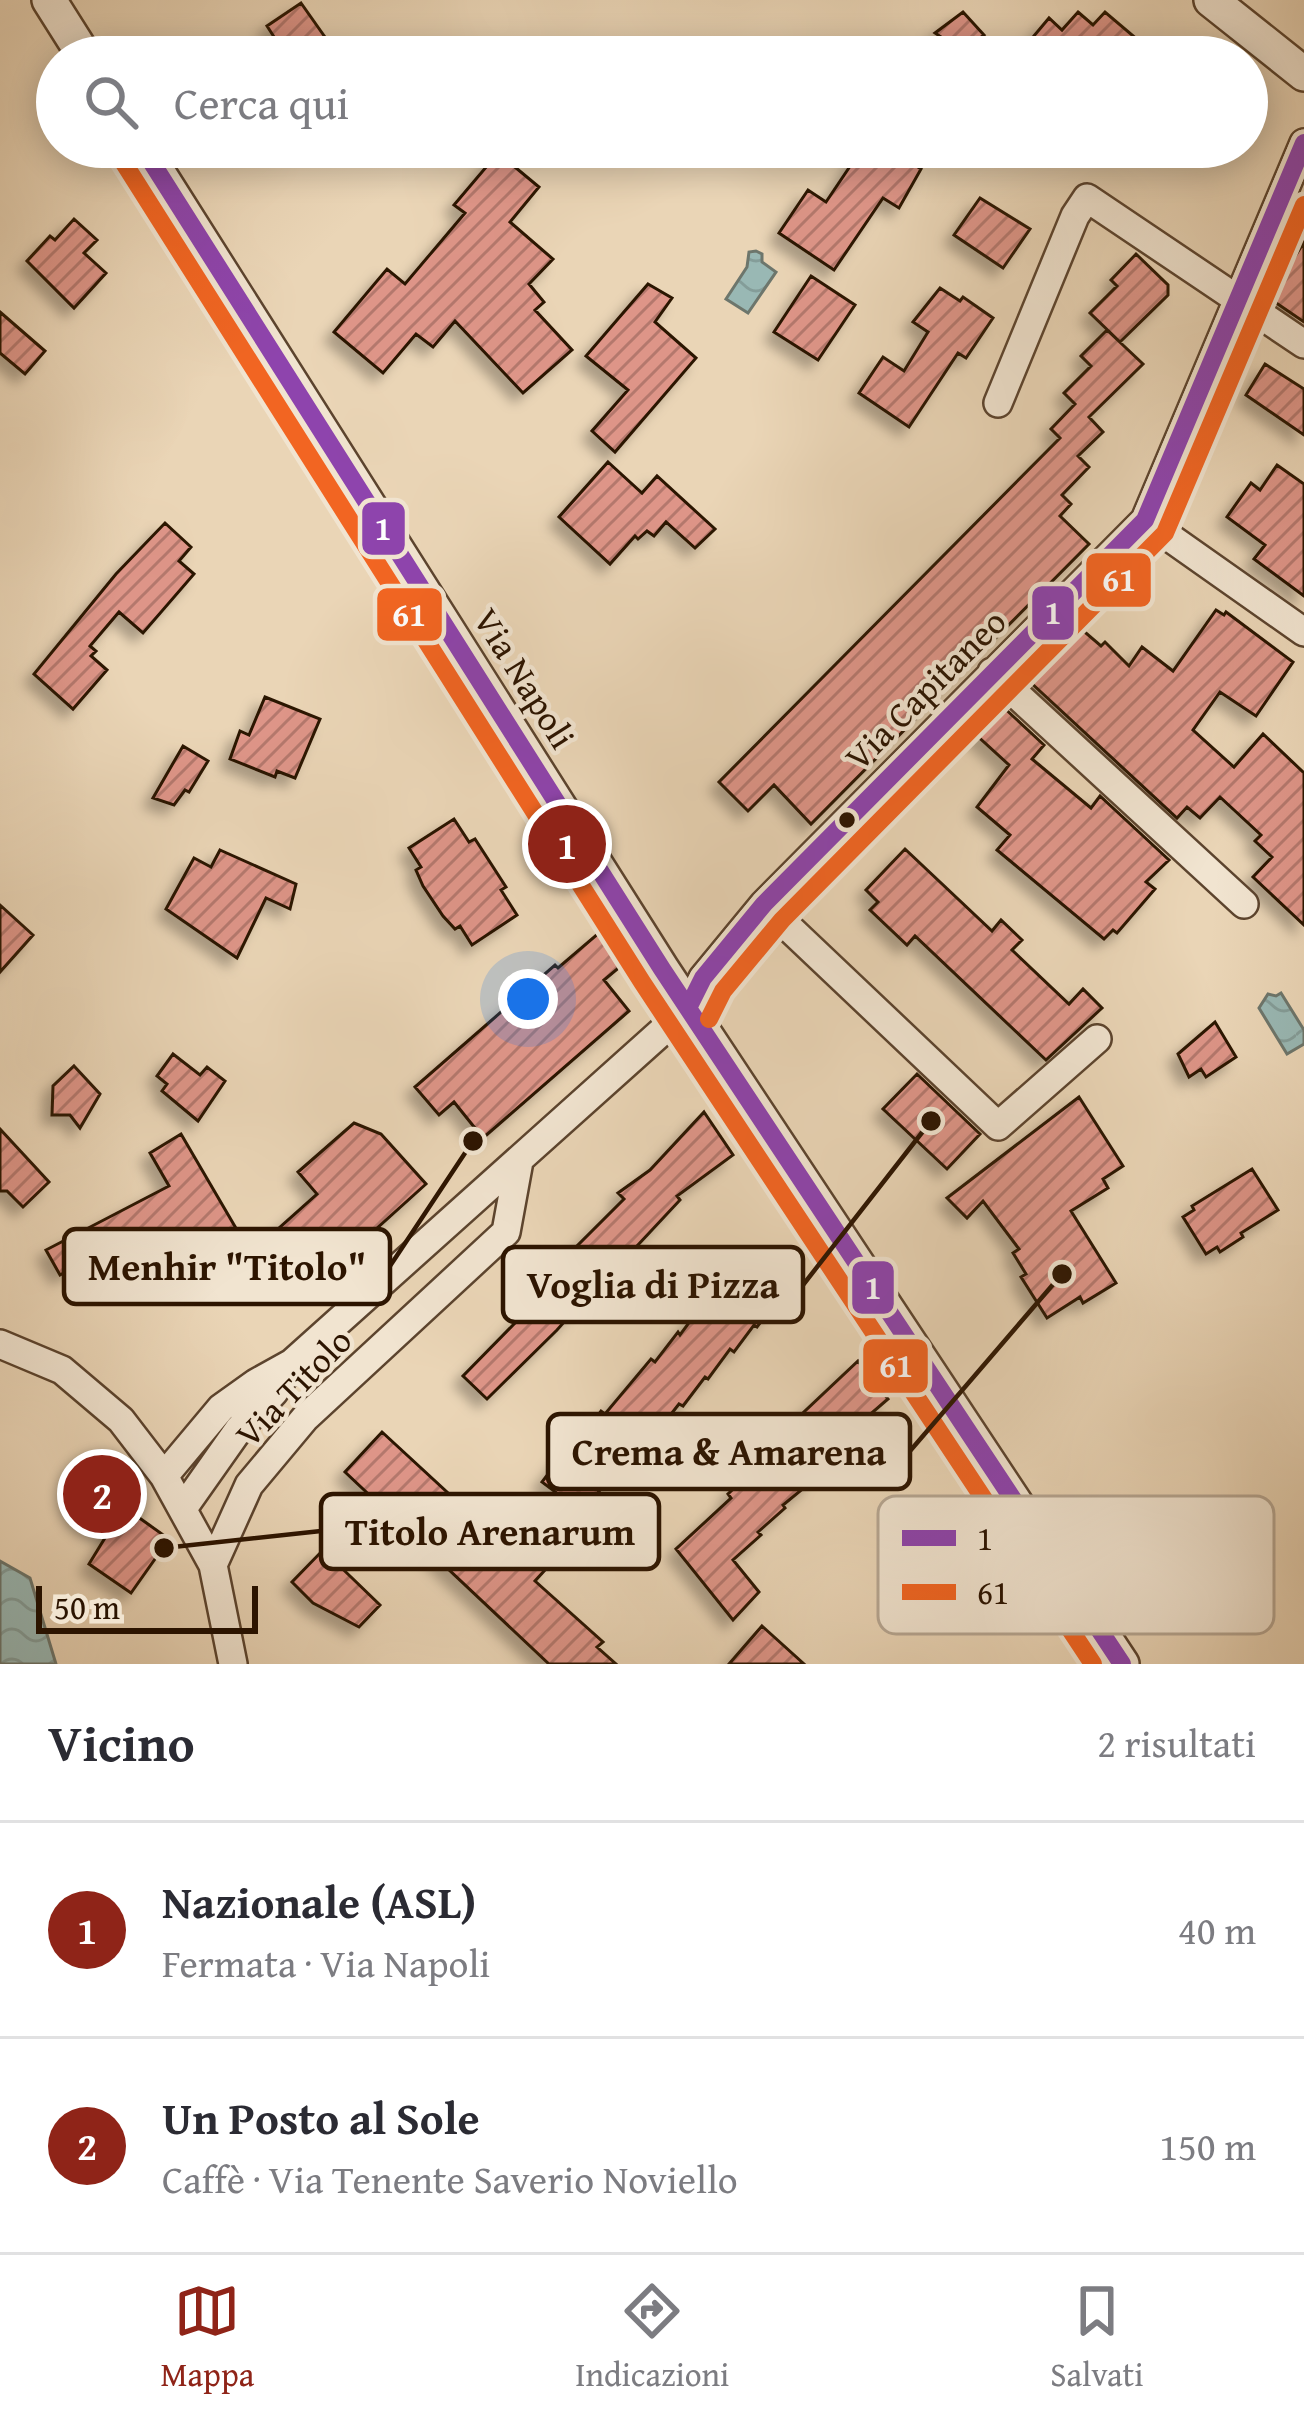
<!DOCTYPE html>
<html lang="it">
<head>
<meta charset="utf-8">
<style>
	body { margin:0; font-family:"Gentium Book Plus",serif; background:#f2f2f3; color:#2b2b33 }
	.scale { position:absolute; left:36px; bottom:30px; width:222px; box-sizing:border-box; padding-left:12px; border:6px solid #2c1400; border-top:0; font-size:33px; line-height:42px; white-space:nowrap; color:#2c1400; -webkit-text-stroke:9px #f1e4d0; paint-order:stroke }
	.you { position:absolute; left:528px; top:999px; width:42px; height:42px; margin:-30px; border:9px solid #fff; border-radius:50%; background:#1a73e8; box-shadow:0 0 0 18px #1a73e833 }
	.badge { display:grid; place-items:center; width:78px; height:78px; border-radius:50%; background:#8f2418; color:#fff; font-size:39px; font-weight:700 }
	.pin { position:absolute; translate:-50% -50%; border:6px solid #fff; box-shadow:0 3px 12px #0006 }
	.list { margin:0; padding:0; list-style:none }
	h2 { display:flex; justify-content:space-between; align-items:center; height:156px; margin:0; padding:0 48px; font-size:51px }
	h2 small { font-size:39px; font-weight:400; color:#7c7c81 }
	.list li { display:grid; grid-template-columns:78px 1fr auto; gap:36px; align-items:center; box-sizing:border-box; height:216px; padding:0 48px; border-top:3px solid #e1e1e2 }
	.list b { display:block; font-size:45px; white-space:nowrap }
	.list p { margin:0; font-size:39px; white-space:nowrap; color:#7c7c81 }
	.list em { font-size:39px; font-style:normal; color:#7c7c81 }
	.icon { flex:none; width:66px; height:66px; fill:none; stroke:currentColor; stroke-width:2; stroke-linecap:round; stroke-linejoin:round }
	.map { position:relative; flex:none; width:1304px; height:1664px; overflow:hidden }
	.search { position:absolute; background:#fff; box-shadow:0 6px 30px #0003; left:36px; right:36px; top:36px; height:132px; display:flex; align-items:center; gap:30px; box-sizing:border-box; padding:0 42px; border-radius:66px; color:#7c7c81; font-size:45px }
	.sheet { height:588px; background:#fff }
	nav { display:flex; justify-content:space-around; align-items:center; box-sizing:border-box; height:168px; border-top:3px solid #e1e1e2; background:#fff; font-size:33px; color:#7c7c81 }
	nav a { display:grid; justify-items:center; gap:6px }
	nav .on { color:#8f2418 }
	.map>svg:first-child { display:block }
	.water { fill:url(#water-waves); stroke:#6d766c; stroke-width:3 }
	.building { fill:url(#building-hatch); stroke:#2c1400; stroke-width:3; filter:url(#shadow) }
	.lines { fill:none; stroke-linecap:round; stroke-linejoin:round }
	.minor-casing { stroke:#5c442e; stroke-width:32 }
	.tertiary-casing { stroke:#5c442e; stroke-width:38 }
	.minor { stroke:#f1e4d0; stroke-width:27 }
	.tertiary { stroke:#f1e4d0; stroke-width:33 }
	.bus-1-casing { stroke:#f1e4d0; stroke-width:27 }
	.bus-2-casing { stroke:#f1e4d0; stroke-width:27 }
	.bus-1 { stroke:#8e44ad; stroke-width:18 }
	.bus-2 { stroke:#f26522; stroke-width:18 }
	.bus-dot { fill:#2c1400; stroke:#f1e4d0; stroke-width:4.5 }
	.labels { text-anchor:middle; stroke-width:9; stroke-linejoin:round; paint-order:stroke }
	.street-label { font-size:36px; fill:#2c1400; stroke:#f1e4d0 }
	.key { fill:#f1e4d0; stroke:#b6a692; stroke-width:3 }
	.key-label { font-size:33px; fill:#2c1400 }
	.leader { fill:none; stroke:#2c1400; stroke-width:4.5 }
	.callout-dot { fill:#2c1400; stroke:#f1e4d0; stroke-width:4.5 }
	.callout { fill:#f1e4d0; stroke:#2c1400; stroke-width:4.5 }
	.callout-label { font-size:39px; text-anchor:middle; font-weight:bold; fill:#2c1400 }
	.line-badge { stroke:#f1e4d0; stroke-width:4.5 }
	.badge-label { font-size:33px; text-anchor:middle; font-weight:bold; fill:#fff }
</style>
</head>
<body>
<div class="map">
<svg width="1304" height="1664" viewBox="0 0 1304 1664">
	<defs>
		<pattern id="water-waves" width="16" height="10" patternUnits="userSpaceOnUse" patternTransform="scale(3)"><rect width="16" height="10" fill="#99b8b4"/><path d="M0 5q4-4 8 0t8 0" fill="none" stroke="#849d99"/></pattern>
		<pattern id="building-hatch" width="6" height="6" patternUnits="userSpaceOnUse" patternTransform="scale(3)"><rect width="6" height="6" fill="#de9588"/><path d="M-1 1l2-2M0 6l6-6M5 7l2-2" fill="none" stroke="#b4786d"/></pattern>
		<filter id="shadow"><feDropShadow dx="-9" dy="9" stdDeviation="6" flood-color="#0004"/></filter>
	</defs>
	<rect width="100%" height="100%" fill="#ead5b6"/>
	<filter id="stains"><feTurbulence type="fractalNoise" baseFrequency=".00167" numOctaves="4"/><feColorMatrix values="0 0 0 0 .2 0 0 0 0 .09 0 0 0 0 .02 0 0 0 .5 -.17"/></filter>
	<radialGradient id="worn" r=".72"><stop offset=".6" stop-color="#630" stop-opacity="0"/><stop offset="1" stop-color="#630" stop-opacity=".3"/></radialGradient>
	<!-- water -->
	<path class="water" d="M 756,251 L 762,254 L 762,262 L 776,272 L 748,313 L 726,299 L 747,267 L 749,252 Z
		M 1281,993 L 1304,1030 L 1304,1044 L 1287,1054 L 1259,1008 L 1268,994 L 1276,996 Z
		M 0,1561 L 30,1578 L 56,1664 L 0,1664 Z"/>
	<!-- building -->
	<path class="building" d="M 301,3 L 339,57 L 287,57 L 267,26 Z
		M 963,12 L 984,35 L 962,51 L 935,33 Z
		M 1078,12 L 1093,25 L 1105,12 L 1158,57 L 1056,57 L 1033,37 L 1049,18 L 1062,30 Z
		M 863,147 L 907,147 L 901,156 L 921,169 L 899,208 L 883,198 L 834,270 L 779,233 L 808,190 L 826,202 Z
		M 498,153 L 539,187 L 510,222 L 553,259 L 529,284 L 544,302 L 535,310 L 572,350 L 523,393 L 455,321 L 433,347 L 416,334 L 383,373 L 334,332 L 387,269 L 405,284 L 465,213 L 454,205 Z
		M 980,198 L 1030,229 L 1003,268 L 954,235 Z
		M 74,219 L 97,240 L 84,253 L 106,273 L 74,308 L 27,261 L 50,236 L 55,240 Z
		M 1304,242 L 1304,322 L 1269,298 Z
		M 1136,254 L 1168,285 L 1168,295 L 1120,342 L 1090,313 L 1117,286 L 1111,280 Z
		M 811,276 L 855,305 L 818,360 L 774,332 Z
		M 648,284 L 672,298 L 655,322 L 696,358 L 615,452 L 592,431 L 628,390 L 586,356 Z
		M 940,288 L 960,301 L 963,297 L 993,318 L 966,358 L 958,353 L 909,427 L 859,393 L 883,357 L 904,371 L 928,332 L 913,322 Z
		M 0,312 L 45,351 L 25,374 L 0,353 Z
		M 1107,330 L 1143,364 L 1089,417 L 1103,432 L 1078,456 L 1089,467 L 1062,495 L 1071,504 L 1060,516 L 1089,544 L 811,824 L 774,785 L 748,811 L 719,782 L 1060,438 L 1051,429 L 1075,404 L 1064,393 L 1091,366 L 1081,356 Z
		M 1265,364 L 1304,389 L 1304,435 L 1246,395 Z
		M 608,462 L 642,493 L 657,476 L 715,529 L 695,548 L 666,522 L 654,536 L 647,531 L 638,539 L 635,536 L 610,564 L 559,517 Z
		M 1277,465 L 1304,484 L 1304,596 L 1254,559 L 1265,545 L 1227,517 L 1251,483 L 1260,490 Z
		M 165,523 L 191,547 L 179,561 L 194,574 L 143,633 L 119,612 L 90,646 L 96,651 L 91,656 L 107,670 L 73,709 L 34,674 L 116,574 Z
		M 1216,610 L 1224,615 L 1226,612 L 1293,662 L 1256,716 L 1220,692 L 1193,730 L 1234,767 L 1263,734 L 1304,773 L 1304,925 L 1253,877 L 1272,857 L 1255,841 L 1261,835 L 1220,797 L 1200,818 L 1187,807 L 1177,818 L 1028,680 L 1079,627 L 1101,646 L 1105,642 L 1129,666 L 1142,647 L 1173,671 Z
		M 265,697 L 320,719 L 295,778 L 277,771 L 275,777 L 230,759 L 240,731 L 249,735 Z
		M 1001,705 L 1044,745 L 1032,759 L 1091,808 L 1100,796 L 1169,860 L 1146,882 L 1155,889 L 1117,933 L 1113,930 L 1104,939 L 997,850 L 1010,835 L 977,807 L 1009,765 L 973,732 Z
		M 183,746 L 208,761 L 189,792 L 185,790 L 174,805 L 153,798 Z
		M 454,819 L 469,842 L 475,839 L 506,887 L 501,890 L 517,915 L 472,945 L 460,926 L 455,929 L 443,916 L 423,886 L 416,870 L 421,867 L 409,848 Z
		M 905,849 L 992,931 L 1001,920 L 1022,940 L 1012,950 L 1069,1004 L 1083,989 L 1102,1008 L 1046,1060 L 915,936 L 907,945 L 870,910 L 878,902 L 866,890 Z
		M 220,850 L 296,884 L 290,909 L 266,898 L 237,958 L 166,909 L 194,858 L 211,867 Z
		M 0,905 L 33,935 L 0,972 Z
		M 600,932 L 621,966 L 604,980 L 629,1011 L 483,1138 L 454,1102 L 439,1115 L 415,1087 L 555,965 L 558,968 Z
		M 1215,1022 L 1236,1057 L 1206,1077 L 1201,1069 L 1189,1077 L 1178,1054 Z
		M 173,1054 L 200,1075 L 207,1067 L 225,1081 L 198,1121 L 162,1091 L 167,1084 L 157,1076 Z
		M 74,1066 L 100,1094 L 80,1128 L 70,1115 L 52,1115 L 53,1086 Z
		M 917,1074 L 980,1134 L 947,1169 L 883,1109 Z
		M 1079,1097 L 1123,1166 L 1103,1179 L 1108,1188 L 1071,1211 L 1116,1283 L 1083,1303 L 1080,1297 L 1047,1318 L 1021,1277 L 1026,1274 L 1013,1253 L 1019,1249 L 983,1201 L 967,1218 L 947,1198 Z
		M 704,1112 L 733,1155 L 677,1196 L 680,1200 L 607,1278 L 578,1299 L 581,1303 L 557,1330 L 487,1399 L 463,1376 L 562,1275 L 556,1267 L 624,1199 L 618,1193 L 650,1170 Z
		M 354,1123 L 381,1134 L 426,1184 L 336,1265 L 310,1235 L 293,1248 L 278,1229 L 317,1194 L 298,1172 Z
		M 0,1129 L 49,1182 L 23,1207 L 7,1191 L 0,1191 Z
		M 181,1134 L 237,1230 L 196,1266 L 174,1279 L 170,1271 L 153,1281 L 127,1237 L 60,1275 L 46,1250 L 169,1186 L 150,1153 Z
		M 1252,1169 L 1278,1210 L 1241,1233 L 1243,1237 L 1220,1252 L 1217,1247 L 1206,1254 L 1183,1217 L 1194,1210 L 1192,1206 Z
		M 754,1253 L 792,1281 L 757,1327 L 754,1325 L 734,1352 L 730,1349 L 708,1379 L 705,1377 L 683,1406 L 679,1404 L 657,1432 L 654,1430 L 632,1459 L 628,1456 L 582,1512 L 542,1482 L 564,1453 L 568,1456 L 601,1411 L 605,1414 L 651,1359 L 655,1362 L 678,1332 L 680,1335 L 702,1305 L 706,1308 Z
		M 858,1361 L 888,1399 L 860,1423 L 862,1426 L 835,1451 L 838,1454 L 808,1478 L 811,1482 L 783,1505 L 785,1508 L 758,1532 L 761,1535 L 733,1560 L 759,1592 L 733,1620 L 676,1549 L 731,1498 L 728,1494 L 781,1444 L 778,1440 L 807,1416 L 804,1412 Z
		M 382,1432 L 499,1540 L 507,1532 L 545,1570 L 535,1581 L 603,1642 L 597,1647 L 616,1664 L 549,1664 L 345,1472 Z
		M 105,1469 L 128,1486 L 110,1509 L 87,1492 Z
		M 124,1507 L 169,1539 L 131,1593 L 89,1564 Z
		M 323,1550 L 380,1605 L 359,1627 L 313,1603 L 292,1582 Z
		M 762,1626 L 804,1664 L 729,1664 Z"/>
	<g class="lines">
		<defs>
			<path id="minor" d="M 998,403 L 1075,216 L 1087,198 L 1304,344
				M 1145,520 L 1304,632
				M 992,672 L 1244,904
				M 764,904 L 998,1126 L 1097,1039
				M 0,1344 L 62,1370 L 121,1420 L 164,1476 L 213,1565 L 233,1664
				M 164,1476 L 221,1408 L 256,1383 L 292,1363 L 688,1008 L 703,978 L 764,904 L 1145,520 L 1304,143
				M 184,1507 L 239,1429 L 274,1392 L 290,1367
				M 213,1565 L 249,1485 L 305,1418 L 506,1232 L 519,1161"/>
			<path id="tertiary" d="M 49,0 L 85,57
				M 1211,0 L 1304,74
				M 142,147 L 662,969 L 1122,1664"/>
		</defs>
		<!-- minor casing -->
		<use href="#minor" class="minor-casing"/>
		<!-- tertiary casing -->
		<use href="#tertiary" class="tertiary-casing"/>
		<!-- minor -->
		<use href="#minor" class="minor"/>
		<!-- tertiary -->
		<use href="#tertiary" class="tertiary"/>
		<defs>
			<path id="bus-1" d="M 142,147 L 662,969 L 1122,1664
				M 688,1008 L 703,978 L 764,904 L 1145,520 L 1304,143"/>
			<path id="bus-2" d="M 122,160 L 642,982 L 1093,1664
				M 709,1019 L 723,991 L 782,920 L 1165,533 L 1304,205"/>
		</defs>
		<!-- bus-1 casing -->
		<use href="#bus-1" class="bus-1-casing"/>
		<!-- bus-2 casing -->
		<use href="#bus-2" class="bus-2-casing"/>
		<!-- bus-1 -->
		<use href="#bus-1" class="bus-1"/>
		<!-- bus-2 -->
		<use href="#bus-2" class="bus-2"/>
	</g>
	<!-- markers -->
	<circle class="bus-dot" cx="847" cy="820" r="10"/>
	<g class="labels">
		<!-- street labels -->
		<g class="street-label">
			<text transform="translate(525 678) rotate(58)" y="13">Via Napoli</text>
			<text transform="translate(925 689) rotate(-45)" y="13">Via Capitaneo</text>
			<text transform="translate(293 1387) rotate(-46)" y="13">Via Titolo</text>
		</g>
	</g>
	<!-- legend -->
	<rect x="878" y="1496" width="396" height="138" rx="18" class="key"/>
	<rect x="902" y="1530" width="54" height="16" fill="#8e44ad"/>
	<rect x="902" y="1584" width="54" height="16" fill="#f26522"/>
	<g class="key-label">
		<text x="977" y="1550">1</text>
		<text x="977" y="1604">61</text>
	</g>
	<!-- callouts -->
	<path class="leader" d="M473 1141L390 1266M931 1121L803 1285M1062 1274L910 1451M164 1548L321 1531"/>
	<g class="callout-dot">
		<circle cx="473" cy="1141" r="12"/>
		<circle cx="931" cy="1121" r="12"/>
		<circle cx="1062" cy="1274" r="12"/>
		<circle cx="164" cy="1548" r="12"/>
	</g>
	<g class="callout">
		<rect x="64" y="1229" width="326" height="75" rx="12"/>
		<rect x="503" y="1247" width="300" height="75" rx="12"/>
		<rect x="548" y="1414" width="362" height="75" rx="12"/>
		<rect x="321" y="1494" width="338" height="75" rx="12"/>
	</g>
	<g class="callout-label">
		<text x="227" y="1280">Menhir "Titolo"</text>
		<text x="653" y="1298">Voglia di Pizza</text>
		<text x="729" y="1465">Crema &amp; Amarena</text>
		<text x="490" y="1545">Titolo Arenarum</text>
	</g>
	<g class="line-badge">
		<rect x="360" y="500" width="47" height="57" rx="12" fill="#8e44ad"/>
		<rect x="1084" y="551" width="69" height="58" rx="12" fill="#f26522"/>
		<rect x="1030" y="584" width="46" height="58" rx="12" fill="#8e44ad"/>
		<rect x="375" y="586" width="69" height="57" rx="12" fill="#f26522"/>
		<rect x="850" y="1259" width="46" height="57" rx="12" fill="#8e44ad"/>
		<rect x="861" y="1337" width="69" height="58" rx="12" fill="#f26522"/>
	</g>
	<g class="badge-label">
		<text x="383" y="540">1</text>
		<text x="1119" y="591">61</text>
		<text x="1053" y="624">1</text>
		<text x="409" y="626">61</text>
		<text x="873" y="1299">1</text>
		<text x="896" y="1377">61</text>
	</g>
	<rect width="100%" height="100%" filter="url(#stains)"/>
	<rect width="100%" height="100%" fill="url(#worn)"/>
</svg>
<div class="scale">50 m</div>
<div class="you"></div>
<div class="pin badge" style="left:567px;top:844px">1</div>
<div class="pin badge" style="left:102px;top:1494px">2</div>
<div class="search"><svg class="icon" aria-label="search" viewBox="0 0 24 24"><circle cx="10" cy="10" r="6"/><path d="M15 15l6 6"/></svg>Cerca qui</div>
</div>
<section class="sheet">
<h2>Vicino<small>2 risultati</small></h2>
<ul class="list">
<li><span class="badge">1</span><div><b>Nazionale (ASL)</b><p>Fermata · Via Napoli</p></div><em>40 m</em></li>
<li><span class="badge">2</span><div><b>Un Posto al Sole</b><p>Caffè · Via Tenente Saverio Noviello</p></div><em>150 m</em></li>
</ul>
</section>
<nav>
<a class="on"><svg class="icon" aria-label="map" viewBox="0 0 24 24"><path d="M3 6l6-2 6 2 6-2v14l-6 2-6-2-6 2zM9 4v14M15 6v14"/></svg>Mappa</a>
<a><svg class="icon" aria-label="directions" viewBox="0 0 24 24"><path d="M12 3l9 9-9 9-9-9zM9 14v-3h6M13 9l2 2-2 2"/></svg>Indicazioni</a>
<a><svg class="icon" aria-label="saved" viewBox="0 0 24 24"><path d="M7 4h10v16l-5-4-5 4z"/></svg>Salvati</a>
</nav>
</body>
</html>
